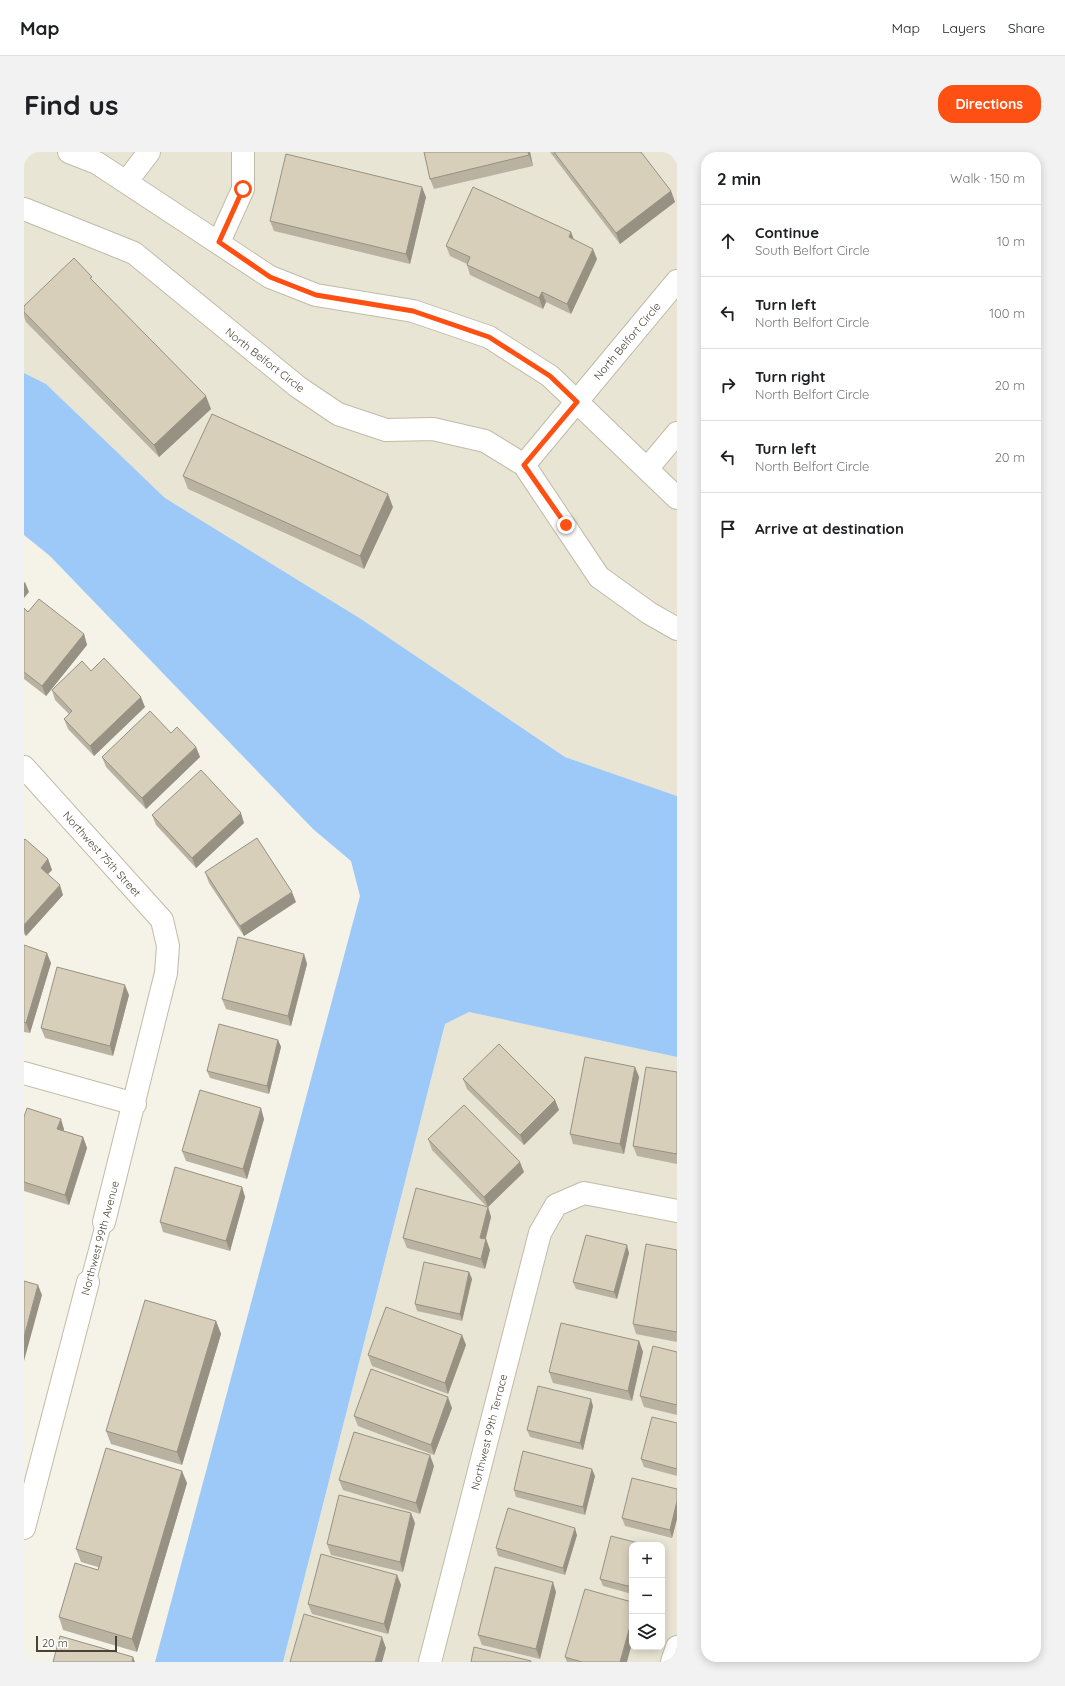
<!DOCTYPE html>
<html lang="en">
<head>
<meta charset="utf-8">
<style>
	body { margin:0; font-family:Quicksand,sans-serif; background:#f2f2f2; color:#202124 }
	.controls { position:absolute; right:12px; bottom:12px; display:grid; overflow:hidden; border-radius:8px; box-shadow:0 2px 10px #0003 }
	.controls button { width:36px; height:36px; display:grid; place-items:center; padding:0; border:0; border-bottom:1px solid #e0e0e0; background:#fff; color:#202124; font:20px sans-serif }
	.scale { position:absolute; left:12px; bottom:10px; width:81px; box-sizing:border-box; padding-left:4px; border:2px solid #494335; border-top:0; font-size:11px; line-height:14px; white-space:nowrap; color:#494335; -webkit-text-stroke:3px #fff; paint-order:stroke }
	.stop { position:absolute; width:12px; height:12px; margin:-9px; border:3px solid #ff5013; border-radius:50%; background:#fff }
	.stop.end { background:#ff5013; border-color:#fff; box-shadow:0 1px 4px #0008 }
	.list { margin:0; padding:0; list-style:none }
	h2 { display:flex; justify-content:space-between; align-items:center; height:52px; margin:0; padding:0 16px; font-size:17px }
	h2 small { font-size:13px; font-weight:400; color:#757577 }
	.list li { display:grid; grid-template-columns:26px 1fr auto; gap:12px; align-items:center; box-sizing:border-box; height:72px; padding:0 16px; border-top:1px solid #e0e0e0 }
	.list b { display:block; font-size:15px; white-space:nowrap }
	.list p { margin:0; font-size:13px; white-space:nowrap; color:#757577 }
	.list em { font-size:13px; font-style:normal; color:#757577 }
	.icon { flex:none; width:22px; height:22px; fill:none; stroke:currentColor; stroke-width:2; stroke-linecap:round; stroke-linejoin:round }
	.map { position:relative; flex:none; width:653px; height:1510px; overflow:hidden; border-radius:16px }
	header { display:flex; align-items:center; gap:24px; box-sizing:border-box; height:56px; padding:0 20px; background:#fff; border-bottom:1px solid #e0e0e0 }
	header strong { font-size:19px }
	nav { display:flex; gap:22px; margin-inline-start:auto; font-size:14px }
	.intro { display:flex; align-items:center; justify-content:space-between; box-sizing:border-box; height:96px; padding:0 24px }
	h1 { margin:0; font-size:28px }
	.button { padding:10px 18px; border-radius:16px; background:#ff5013; color:#fff; font-size:14px; font-weight:700 }
	main { display:flex; gap:24px; padding:0 24px }
	aside { flex:1; background:#fff; border-radius:16px; box-shadow:0 2px 10px #0003 }
	.map>svg:first-child { display:block }
	.residential { fill:#e9e5d4; fill-rule:evenodd }
	.water { fill:#9dc9f8 }
	.lines { fill:none; stroke-linecap:round; stroke-linejoin:round }
	.lane-casing { stroke:#c1bba8; stroke-width:17 }
	.street-casing { stroke:#c1bba8; stroke-width:24 }
	.lane { stroke:#fff; stroke-width:15 }
	.street { stroke:#fff; stroke-width:22 }
	.wall { fill:#bab2a1 }
	.shaded-wall { fill:#979183 }
	.building { fill:#d8cfbb; stroke:#979183 }
	.route { stroke:#ff5013; stroke-width:5 }
	.labels { text-anchor:middle; stroke-width:3; stroke-linejoin:round; paint-order:stroke }
	.street-label { font-size:11px; fill:#494335; stroke:#fff }
</style>
</head>
<body>
<header>
<strong>Map</strong>
<nav><a>Map</a><a>Layers</a><a>Share</a></nav>
</header>
<div class="intro"><h1>Find us</h1><a class="button">Directions</a></div>
<main>
<div class="map">
<svg width="653" height="1510" viewBox="0 0 653 1510">
	<rect width="100%" height="100%" fill="#f5f2e7"/>
	<!-- residential -->
	<path class="residential" d="M 0,0 L 653,0 L 653,644 L 541,605 L 337,467 L 141,346 L 22,232 L 0,221 Z
		M 445,860 L 653,905 L 653,1510 L 259,1510 L 421,872 ZM 608,1393 L 638,1393 L 638,1495 L 608,1495 Z"/>
	<!-- water -->
	<path class="water" d="M 0,221 L 22,232 L 141,346 L 337,467 L 541,605 L 653,644 L 653,905 L 445,860 L 421,872 L 259,1510 L 131,1510 L 336,744 L 327,709 L 289,677 L 26,404 L 0,383 Z"/>
	<g class="lines">
		<defs>
			<path id="lane" d="M 64,1130 L 80,1070"/>
			<path id="street" d="M 45,0 L 73,11 L 246,125 L 292,143 L 389,159 L 465,185 L 526,224 L 653,346
				M 103,29 L 125,0
				M 0,57 L 110,101 L 274,235 L 314,262 L 362,278 L 409,277 L 461,289 L 500,313 L 575,425 L 625,461 L 653,477
				M 195,90 L 219,37 L 219,0
				M 500,313 L 653,129
				M 623,317 L 653,281
				M 0,615 L 138,768 L 144,794 L 142,821 L 80,1070
				M 0,921 L 111,952
				M 0,1376 L 64,1130
				M 406,1510 L 516,1081 L 532,1053 L 560,1041 L 653,1059
				M 648,1510 L 653,1495"/>
		</defs>
		<!-- lane casing -->
		<use href="#lane" class="lane-casing"/>
		<!-- street casing -->
		<use href="#street" class="street-casing"/>
		<!-- lane -->
		<use href="#lane" class="lane"/>
		<!-- street -->
		<use href="#street" class="street"/>
	</g>
	<!-- wall -->
	<path class="wall" d="M 400,0 L 506,0 L 509,14 L 410,37 L 406,27 Z
		M 526,0 L 617,0 L 647,39 L 651,50 L 596,92 Z
		M 402,45 L 386,112 L 250,79 L 246,69 Z
		M 550,88 L 573,107 L 547,162 L 522,150 L 519,157 L 446,123 L 443,113 L 443,112 L 426,104 L 422,94 Z
		M 69,129 L 187,257 L 135,305 L 2,170 L 0,164 L 0,154 Z
		M 159,324 L 369,355 L 340,417 L 164,337 Z
		M 0,456 L 4,460 L 60,482 L 63,493 L 22,544 L 0,527 Z
		M 67,519 L 121,555 L 70,604 L 44,577 L 40,567 L 45,562 L 31,548 L 28,538 Z
		M 172,595 L 176,605 L 122,657 L 82,615 L 78,605 Z
		M 128,663 L 220,671 L 172,716 L 132,673 Z
		M 0,688 L 24,707 L 28,718 L 24,722 L 39,743 L 2,784 L 0,782 Z
		M 181,720 L 272,750 L 220,784 L 185,731 Z
		M 0,793 L 27,811 L 6,881 L 0,880 Z
		M 280,802 L 283,812 L 267,874 L 202,857 L 198,847 Z
		M 105,843 L 89,904 L 21,886 L 17,876 Z
		M 254,888 L 257,895 L 245,942 L 186,926 L 183,919 Z
		M 611,915 L 615,925 L 600,1002 L 549,992 L 546,982 Z
		M 653,920 L 653,1012 L 613,1004 L 609,994 Z
		M 439,927 L 531,948 L 535,958 L 500,993 L 443,937 Z
		M 0,965 L 40,977 L 40,979 L 59,985 L 63,996 L 45,1053 L 0,1039 Z
		M 240,967 L 223,1027 L 162,1009 L 158,999 Z
		M 404,987 L 500,1020 L 464,1055 L 467,1065 L 462,1087 L 466,1098 L 461,1117 L 383,1096 L 379,1086 L 463,1055 L 408,998 Z
		M 218,1035 L 221,1045 L 206,1099 L 139,1080 L 136,1070 Z
		M 653,1098 L 653,1190 L 612,1182 L 609,1172 Z
		M 605,1101 L 593,1147 L 552,1137 L 549,1130 Z
		M 445,1120 L 448,1127 L 438,1169 L 393,1159 L 391,1152 Z
		M 192,1169 L 197,1182 L 158,1313 L 87,1292 L 82,1279 Z
		M 438,1183 L 442,1193 L 424,1242 L 348,1214 L 344,1203 Z
		M 615,1189 L 619,1200 L 608,1249 L 529,1231 L 525,1220 Z
		M 653,1200 L 653,1263 L 620,1255 L 616,1244 Z
		M 569,1254 L 559,1298 L 506,1285 L 503,1278 Z
		M 428,1256 L 410,1303 L 334,1274 L 330,1264 Z
		M 653,1271 L 653,1324 L 620,1315 L 617,1307 Z
		M 410,1314 L 396,1362 L 319,1338 L 315,1328 Z
		M 571,1324 L 561,1363 L 492,1345 L 490,1338 Z
		M 163,1331 L 113,1500 L 39,1478 L 35,1465 L 74,1418 L 74,1415 L 57,1410 L 52,1397 Z
		M 653,1337 L 653,1367 L 648,1386 L 601,1374 L 598,1366 Z
		M 391,1371 L 379,1420 L 307,1403 L 303,1392 Z
		M 553,1383 L 541,1423 L 474,1404 L 472,1396 Z
		M 608,1393 L 608,1442 L 579,1434 L 576,1427 Z
		M 373,1423 L 377,1433 L 364,1482 L 288,1462 L 284,1452 Z
		M 532,1440 L 516,1507 L 458,1493 L 454,1483 Z
		M 541,1505 L 603,1510 L 543,1510 Z"/>
	<!-- shaded-wall -->
	<path class="shaded-wall" d="M 504,0 L 506,0 L 509,14 L 505,3 Z
		M 398,35 L 402,45 L 386,112 L 382,102 Z
		M 647,39 L 651,50 L 596,92 L 592,81 Z
		M 547,80 L 551,90 L 545,85 Z
		M 569,97 L 573,107 L 547,162 L 543,152 Z
		M 518,140 L 522,150 L 519,157 L 515,146 Z
		M 182,244 L 187,257 L 135,305 L 130,293 Z
		M 364,342 L 369,355 L 340,417 L 336,404 Z
		M 1,430 L 5,440 L 0,446 L 0,431 Z
		M 60,482 L 63,493 L 22,544 L 18,534 Z
		M 117,545 L 121,555 L 70,604 L 66,594 Z
		M 172,595 L 176,605 L 122,657 L 118,646 Z
		M 217,661 L 220,671 L 172,716 L 168,706 Z
		M 24,707 L 28,718 L 20,726 L 17,716 Z
		M 36,733 L 39,743 L 2,784 L 0,778 L 0,773 Z
		M 268,740 L 272,750 L 220,784 L 216,774 Z
		M 23,801 L 27,811 L 6,881 L 2,871 Z
		M 280,802 L 283,812 L 267,874 L 264,864 Z
		M 101,833 L 105,843 L 89,904 L 86,894 Z
		M 254,888 L 257,895 L 245,942 L 243,934 Z
		M 611,915 L 615,925 L 600,1002 L 596,992 Z
		M 531,948 L 535,958 L 500,993 L 496,983 Z
		M 237,956 L 240,967 L 223,1027 L 219,1017 Z
		M 37,967 L 40,977 L 37,988 L 33,977 Z
		M 59,985 L 63,996 L 45,1053 L 41,1043 Z
		M 496,1010 L 500,1020 L 464,1055 L 467,1065 L 459,1096 L 456,1086 L 464,1055 L 460,1045 Z
		M 218,1035 L 221,1045 L 206,1099 L 202,1089 Z
		M 462,1087 L 466,1098 L 461,1117 L 457,1107 Z
		M 603,1093 L 605,1101 L 593,1147 L 590,1140 Z
		M 445,1120 L 448,1127 L 438,1169 L 436,1162 Z
		M 14,1133 L 18,1143 L 0,1209 L 0,1185 Z
		M 192,1169 L 197,1182 L 158,1313 L 153,1300 Z
		M 438,1183 L 442,1193 L 424,1242 L 421,1231 Z
		M 615,1189 L 619,1200 L 608,1249 L 604,1239 Z
		M 424,1245 L 428,1256 L 410,1303 L 407,1293 Z
		M 567,1247 L 569,1254 L 559,1298 L 556,1291 Z
		M 406,1303 L 410,1314 L 396,1362 L 392,1351 Z
		M 568,1317 L 571,1324 L 561,1363 L 559,1355 Z
		M 158,1319 L 163,1331 L 113,1500 L 108,1487 Z
		M 653,1349 L 653,1367 L 648,1386 L 646,1378 Z
		M 387,1361 L 391,1371 L 379,1420 L 376,1410 Z
		M 551,1376 L 553,1383 L 541,1423 L 539,1416 Z
		M 373,1423 L 377,1433 L 364,1482 L 360,1472 Z
		M 529,1430 L 532,1440 L 516,1507 L 512,1497 Z
		M 608,1467 L 608,1491 L 603,1510 L 596,1510 Z
		M 358,1485 L 362,1496 L 358,1510 L 351,1510 Z
		M 109,1505 L 111,1510 L 108,1510 Z"/>
	<!-- building -->
	<path class="building" d="M 400,0 L 504,0 L 505,3 L 406,27 Z
		M 530,0 L 617,0 L 647,39 L 592,81 Z
		M 262,2 L 398,35 L 382,102 L 246,69 Z
		M 449,35 L 547,80 L 545,85 L 569,97 L 543,152 L 518,140 L 515,146 L 443,113 L 446,105 L 422,94 Z
		M 50,106 L 68,125 L 66,126 L 182,244 L 130,293 L 0,160 L 0,154 Z
		M 188,262 L 364,342 L 336,404 L 159,324 Z
		M 15,447 L 60,482 L 18,534 L 0,520 L 0,456 L 4,460 Z
		M 80,506 L 117,545 L 66,594 L 40,567 L 48,559 L 28,538 L 58,509 L 67,519 Z
		M 126,559 L 147,581 L 153,575 L 172,595 L 118,646 L 78,605 Z
		M 177,618 L 217,661 L 168,706 L 128,663 Z
		M 233,686 L 268,740 L 216,774 L 181,720 Z
		M 1,687 L 24,707 L 17,716 L 36,733 L 0,773 L 0,688 Z
		M 214,785 L 280,802 L 264,864 L 198,847 Z
		M 0,793 L 23,801 L 2,871 L 0,870 Z
		M 33,815 L 101,833 L 86,894 L 17,876 Z
		M 195,872 L 254,888 L 243,934 L 183,919 Z
		M 475,892 L 531,948 L 496,983 L 439,927 Z
		M 561,905 L 611,915 L 596,992 L 546,982 Z
		M 622,915 L 653,920 L 653,1002 L 609,994 Z
		M 176,938 L 237,956 L 219,1017 L 158,999 Z
		M 440,953 L 496,1010 L 460,1045 L 404,987 Z
		M 3,956 L 37,967 L 33,977 L 59,985 L 41,1043 L 0,1030 L 0,965 Z
		M 151,1015 L 218,1035 L 202,1089 L 136,1070 Z
		M 392,1036 L 464,1055 L 456,1086 L 462,1087 L 457,1107 L 379,1086 Z
		M 562,1083 L 603,1093 L 590,1140 L 549,1130 Z
		M 622,1092 L 653,1098 L 653,1180 L 609,1172 Z
		M 400,1110 L 445,1120 L 436,1162 L 391,1152 Z
		M 0,1129 L 14,1133 L 0,1185 Z
		M 121,1148 L 192,1169 L 153,1300 L 82,1279 Z
		M 362,1155 L 438,1183 L 421,1231 L 344,1203 Z
		M 537,1171 L 615,1189 L 604,1239 L 525,1220 Z
		M 629,1194 L 653,1200 L 653,1253 L 616,1244 Z
		M 347,1217 L 424,1245 L 407,1293 L 330,1264 Z
		M 514,1234 L 567,1247 L 556,1291 L 503,1278 Z
		M 628,1265 L 653,1271 L 653,1317 L 617,1307 Z
		M 330,1280 L 406,1303 L 392,1351 L 315,1328 Z
		M 82,1296 L 158,1319 L 108,1487 L 35,1465 L 51,1411 L 74,1418 L 78,1405 L 52,1397 Z
		M 499,1299 L 568,1317 L 559,1355 L 490,1338 Z
		M 608,1326 L 653,1337 L 653,1349 L 646,1378 L 598,1366 Z
		M 315,1343 L 387,1361 L 376,1410 L 303,1392 Z
		M 484,1356 L 551,1376 L 539,1416 L 472,1396 Z
		M 587,1384 L 622,1393 L 608,1393 L 608,1435 L 576,1427 Z
		M 297,1402 L 373,1423 L 360,1472 L 284,1452 Z
		M 471,1415 L 529,1430 L 512,1497 L 454,1483 Z
		M 561,1437 L 608,1450 L 608,1467 L 596,1510 L 558,1510 L 541,1505 Z
		M 280,1462 L 358,1485 L 351,1510 L 266,1510 Z
		M 36,1484 L 109,1505 L 108,1510 L 29,1510 Z
		M 450,1495 L 507,1509 L 507,1510 L 447,1510 Z"/>
	<g class="lines">
		<!-- route -->
		<path class="route" d="M 219,37 L 195,90 L 246,125 L 292,143 L 389,159 L 465,185 L 526,224 L 553,250 L 500,313 L 542,373"/>
	</g>
	<g class="labels">
		<!-- street labels -->
		<g class="street-label">
			<text transform="translate(603 189) rotate(-50)" y="4">North Belfort Circle</text>
			<text transform="translate(241 208) rotate(38)" y="4">North Belfort Circle</text>
			<text transform="translate(78 702) rotate(48)" y="4">Northwest 75th Street</text>
			<text transform="translate(76 1086) rotate(-75)" y="4">Northwest 99th Avenue</text>
			<text transform="translate(465 1280) rotate(-76)" y="4">Northwest 99th Terrace</text>
		</g>
	</g>
</svg>
<div class="controls">
<button>+</button>
<button>−</button>
<button><svg class="icon" aria-label="layers" viewBox="0 0 24 24"><path d="M12 4l9 5-9 5-9-5zM3 14l9 5 9-5"/></svg></button>
</div>
<div class="scale">20 m</div>
<div class="stop" style="left:219px;top:37px"></div>
<div class="stop end" style="left:542px;top:373px"></div>
</div>
<aside>
<h2>2 min<small>Walk · 150 m</small></h2>
<ul class="list">
<li><svg class="icon" aria-label="ahead" viewBox="0 0 24 24"><path d="M12 20V5M6 11l6-6 6 6"/></svg><div><b>Continue</b><p>South Belfort Circle</p></div><em>10 m</em></li>
<li><svg class="icon" aria-label="left" viewBox="0 0 24 24"><path d="M17 20v-9H6M10 6l-5 5 5 5"/></svg><div><b>Turn left</b><p>North Belfort Circle</p></div><em>100 m</em></li>
<li><svg class="icon" aria-label="right" viewBox="0 0 24 24"><path d="M7 20v-9h11M14 6l5 5-5 5"/></svg><div><b>Turn right</b><p>North Belfort Circle</p></div><em>20 m</em></li>
<li><svg class="icon" aria-label="left" viewBox="0 0 24 24"><path d="M17 20v-9H6M10 6l-5 5 5 5"/></svg><div><b>Turn left</b><p>North Belfort Circle</p></div><em>20 m</em></li>
<li><svg class="icon" aria-label="arrive" viewBox="0 0 24 24"><path d="M6 21V4h12l-3 4 3 4H6"/></svg><div><b>Arrive at destination</b></div></li>
</ul>
</aside>
</main>
</body>
</html>
